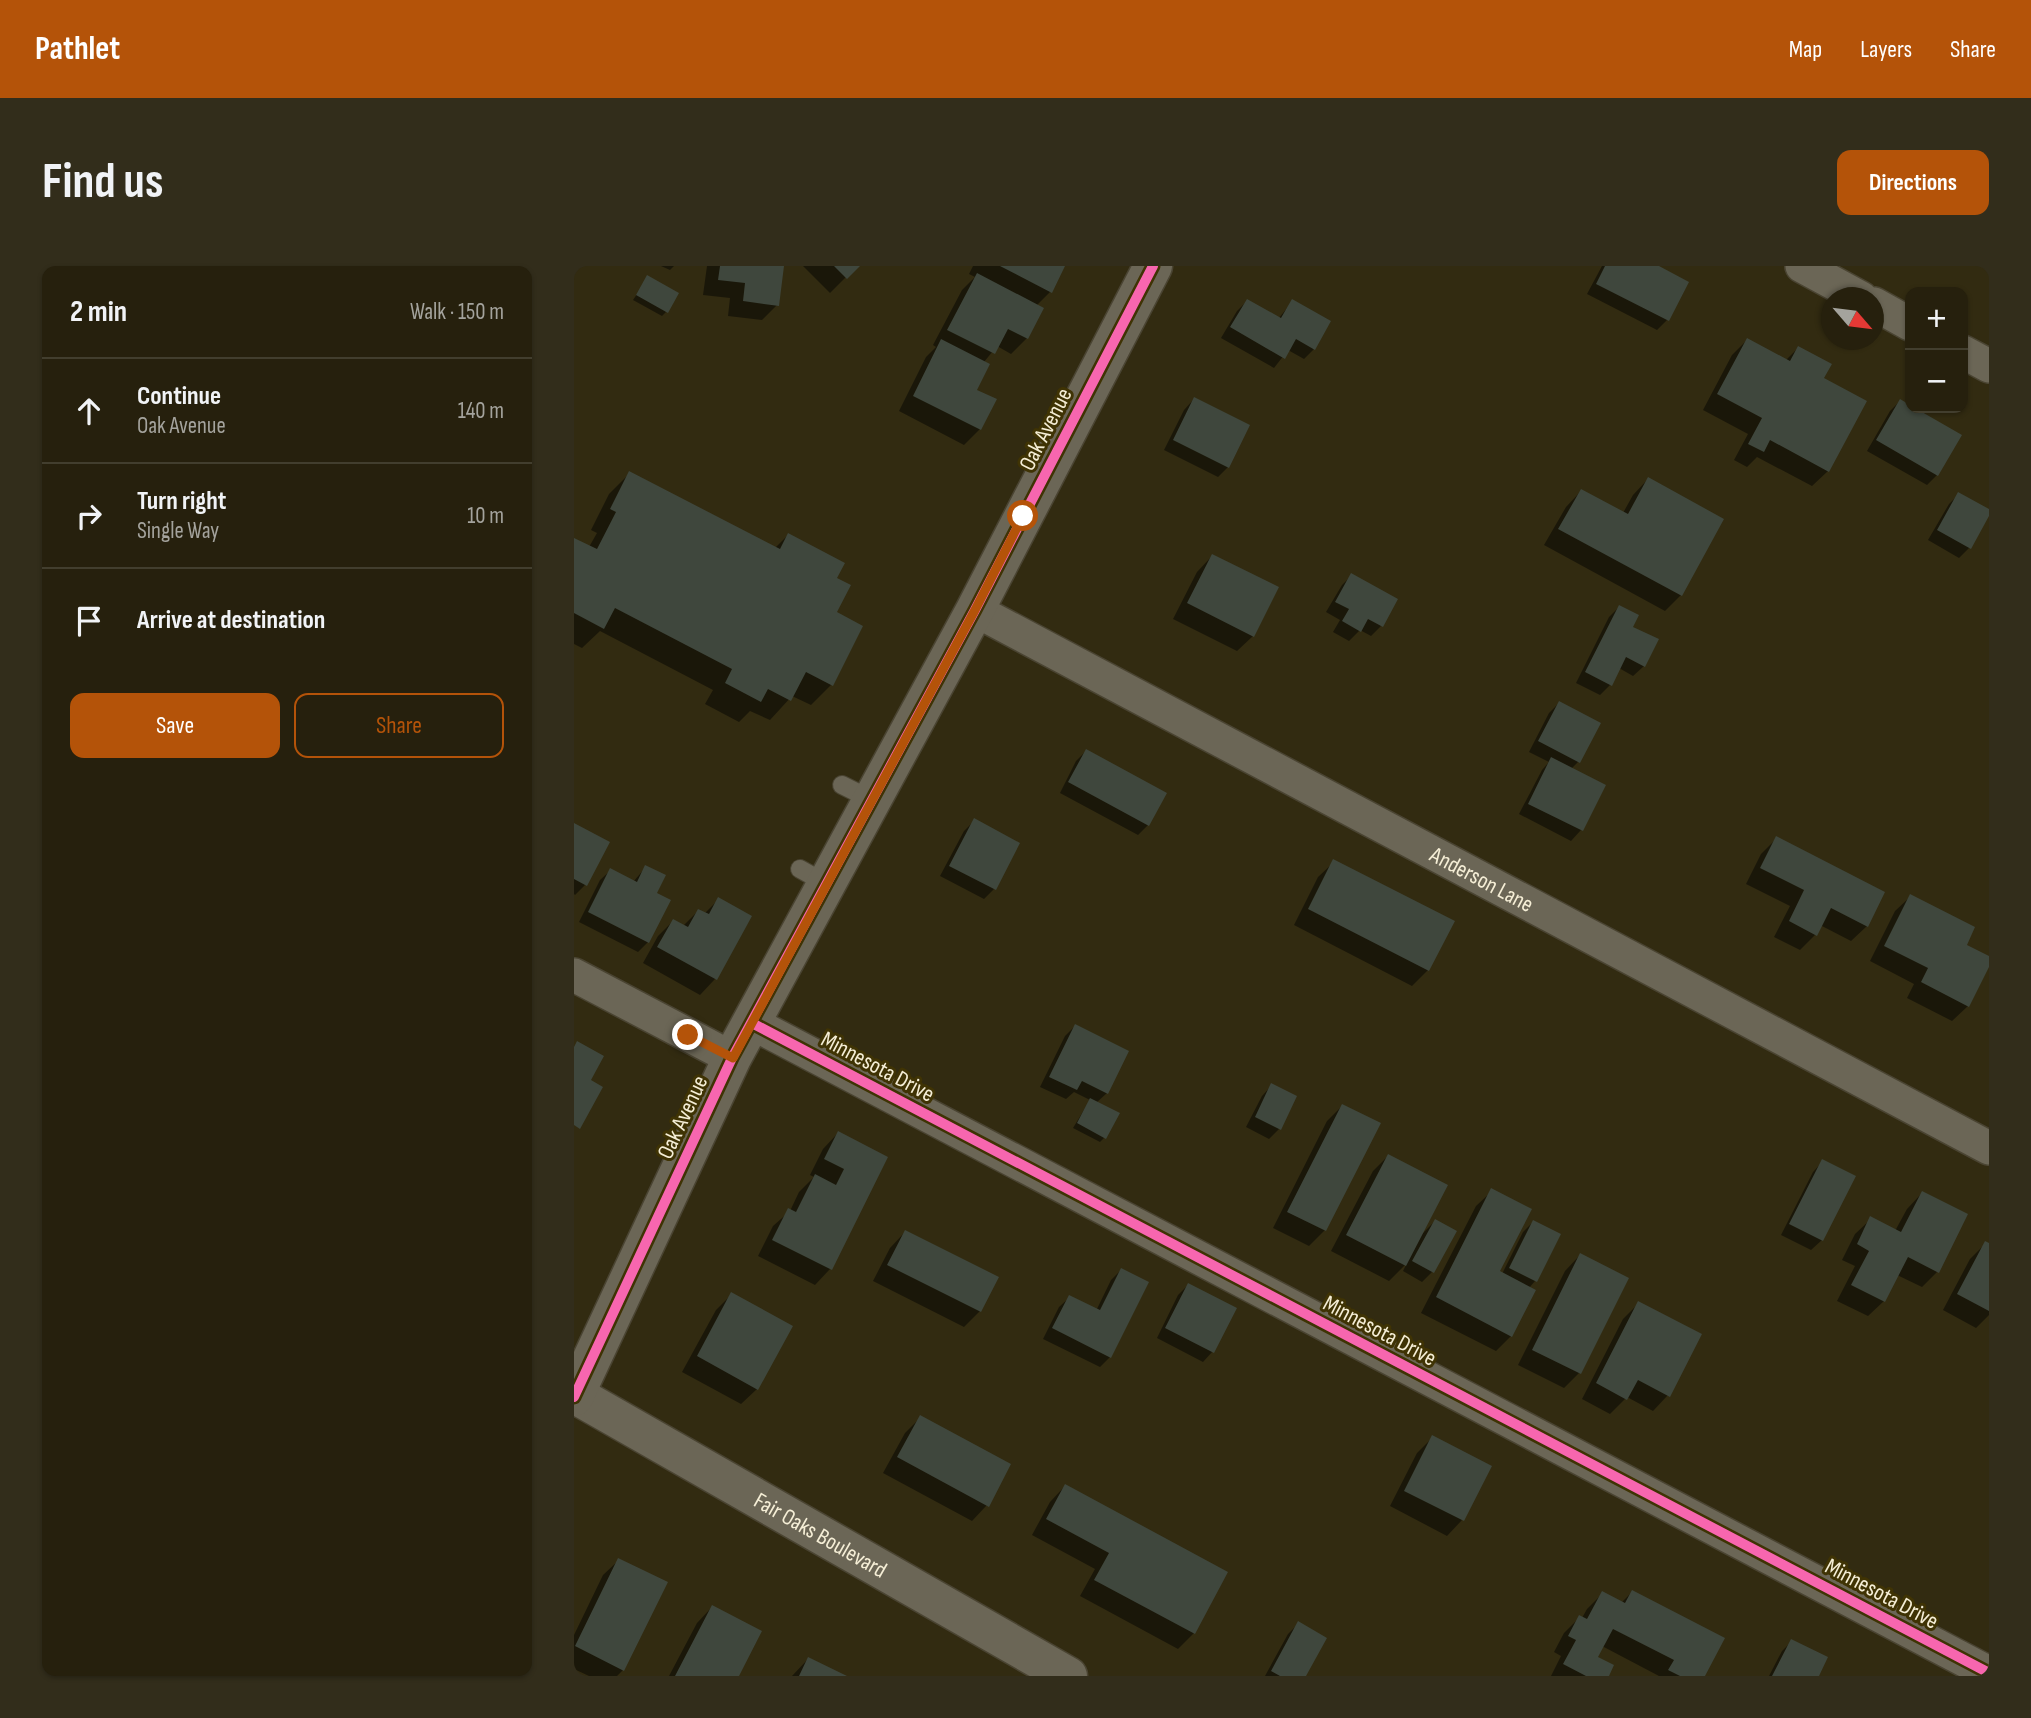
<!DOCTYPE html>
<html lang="en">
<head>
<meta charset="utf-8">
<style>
	body { margin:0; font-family:"Sofia Sans Condensed",sans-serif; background:#322d1b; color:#f1f3f6 }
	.controls { position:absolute; right:21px; top:21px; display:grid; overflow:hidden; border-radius:14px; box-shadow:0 2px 5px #0004 }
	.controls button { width:63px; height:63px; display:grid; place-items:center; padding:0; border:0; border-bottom:2px solid #423e2e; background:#26200d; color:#f1f3f6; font:35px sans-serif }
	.compass { position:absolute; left:1247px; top:21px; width:63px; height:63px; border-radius:50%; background:#26200d; box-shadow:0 2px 5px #0004; rotate:118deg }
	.stop { position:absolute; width:21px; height:21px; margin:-16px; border:5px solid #b45309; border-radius:50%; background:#fff }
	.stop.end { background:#b45309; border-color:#fff; box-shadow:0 2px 7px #0008 }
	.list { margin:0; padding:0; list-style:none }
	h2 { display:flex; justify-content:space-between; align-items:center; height:91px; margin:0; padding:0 28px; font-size:30px }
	h2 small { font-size:23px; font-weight:400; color:#a4a39d }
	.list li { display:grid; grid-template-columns:46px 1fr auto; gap:21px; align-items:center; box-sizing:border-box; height:105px; padding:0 28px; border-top:2px solid #423e2e }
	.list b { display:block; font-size:26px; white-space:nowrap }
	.list p { margin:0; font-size:23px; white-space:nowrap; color:#a4a39d }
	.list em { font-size:23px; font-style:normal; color:#a4a39d }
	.actions { display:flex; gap:14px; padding:21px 28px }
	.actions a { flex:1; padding:16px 0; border:2px solid #b45309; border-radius:14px; text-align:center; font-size:24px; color:#b45309 }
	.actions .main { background:#b45309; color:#fff }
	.icon { flex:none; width:38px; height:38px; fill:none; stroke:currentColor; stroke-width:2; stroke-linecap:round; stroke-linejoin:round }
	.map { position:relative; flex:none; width:1415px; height:1410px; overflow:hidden; border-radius:14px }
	header { display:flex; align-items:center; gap:42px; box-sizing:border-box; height:98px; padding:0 35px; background:#b45309; color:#fff }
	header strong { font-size:33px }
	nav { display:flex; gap:38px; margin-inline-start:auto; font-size:24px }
	.intro { display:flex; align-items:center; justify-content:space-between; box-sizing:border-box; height:168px; padding:0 42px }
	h1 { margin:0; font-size:49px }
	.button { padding:18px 32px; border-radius:14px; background:#b45309; color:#fff; font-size:24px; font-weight:700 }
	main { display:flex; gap:42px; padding:0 42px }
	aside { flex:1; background:#26200d; border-radius:14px; box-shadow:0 2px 5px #0004 }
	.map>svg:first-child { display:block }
	.shadow { fill:#0007 }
	.building { fill:#3f473d }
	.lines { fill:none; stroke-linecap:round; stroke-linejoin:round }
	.lane-casing { stroke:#4a4432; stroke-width:20 }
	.street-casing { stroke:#4a4432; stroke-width:36 }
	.secondary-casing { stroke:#4a4432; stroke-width:41 }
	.lane { stroke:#6b6656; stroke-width:18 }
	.street { stroke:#6b6656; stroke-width:33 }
	.secondary { stroke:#6b6656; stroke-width:38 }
	.cycleway-casing { stroke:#3f3304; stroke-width:15 }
	.cycleway { stroke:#f766af; stroke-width:10 }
	.route { stroke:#b45309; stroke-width:9 }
	.labels { text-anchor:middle; stroke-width:6; stroke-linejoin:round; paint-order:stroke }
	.street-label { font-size:23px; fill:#f5eed6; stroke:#3f3304 }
</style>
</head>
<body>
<header>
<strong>Pathlet</strong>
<nav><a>Map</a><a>Layers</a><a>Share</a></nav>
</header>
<div class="intro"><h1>Find us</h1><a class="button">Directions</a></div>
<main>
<aside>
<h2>2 min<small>Walk · 150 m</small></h2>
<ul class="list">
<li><svg class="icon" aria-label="ahead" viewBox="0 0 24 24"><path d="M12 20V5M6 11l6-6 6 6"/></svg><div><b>Continue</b><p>Oak Avenue</p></div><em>140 m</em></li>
<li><svg class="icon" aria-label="right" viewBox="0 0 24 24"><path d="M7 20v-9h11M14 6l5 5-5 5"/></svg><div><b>Turn right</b><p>Single Way</p></div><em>10 m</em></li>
<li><svg class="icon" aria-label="arrive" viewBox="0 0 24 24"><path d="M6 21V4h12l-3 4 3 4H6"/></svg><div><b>Arrive at destination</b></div></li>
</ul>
<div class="actions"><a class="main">Save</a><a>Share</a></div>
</aside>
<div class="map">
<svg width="1415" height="1410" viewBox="0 0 1415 1410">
	<rect width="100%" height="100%" fill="#322b11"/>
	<!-- shadow -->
	<path class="shadow" d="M 87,0 L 100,0 L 96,4 Z
		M 133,0 L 209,0 L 203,39 L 188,54 L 154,50 L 156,32 L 129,29 Z
		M 229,0 L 283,0 L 256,27 Z
		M 399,0 L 489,0 L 476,26 L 462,40 L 453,72 L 437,88 L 423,80 L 410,96 L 401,125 L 406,163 L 390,179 L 325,145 L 352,91 L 362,81 L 359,79 L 388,24 L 401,11 L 395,8 Z
		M 1028,0 L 1081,0 L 1113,16 L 1093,54 L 1083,64 L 1013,28 Z
		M 74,12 L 92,46 L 88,50 L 59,34 Z
		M 673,35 L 704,53 L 719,35 L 740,83 L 730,93 L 714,84 L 700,102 L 647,72 L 663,45 Z
		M 1173,74 L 1212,94 L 1224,82 L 1248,113 L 1254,205 L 1238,220 L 1183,191 L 1173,201 L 1160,194 L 1174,168 L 1129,144 L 1158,89 Z
		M 620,133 L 654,201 L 644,211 L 590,184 L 610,144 Z
		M 1326,135 L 1386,169 L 1363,209 L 1353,219 L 1293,185 L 1316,145 Z
		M 56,207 L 201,282 L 214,269 L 261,313 L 257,419 L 237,439 L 218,430 L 196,454 L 176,445 L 165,456 L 131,438 L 139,424 L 26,365 L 8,382 L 0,378 L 0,274 L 15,281 L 23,267 L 17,264 L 35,228 Z
		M 1074,213 L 1107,329 L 1091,345 L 970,279 L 992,241 L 1007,225 L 1049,247 L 1059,229 Z
		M 1385,228 L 1415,245 L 1395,282 L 1385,292 L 1354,274 L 1375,238 Z
		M 638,290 L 679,370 L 663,385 L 599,353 L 623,306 Z
		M 778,309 L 807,360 L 797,370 L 786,364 L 775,375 L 759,366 L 766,354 L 752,346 L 768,319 Z
		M 1045,341 L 1057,361 L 1070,400 L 1059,410 L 1045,402 L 1036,419 L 1026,429 L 1002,417 L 1035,351 Z
		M 985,437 L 1025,458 L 1004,496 L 997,503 L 1030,520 L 1007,564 L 997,575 L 945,548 L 968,504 L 975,496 L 955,486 L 975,447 Z
		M 512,485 L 574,559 L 564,569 L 486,527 L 502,495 Z
		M 400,555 L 420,623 L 410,633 L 366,610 L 390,565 Z
		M 0,559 L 11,619 L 1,629 L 0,628 Z
		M 1202,573 L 1293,660 L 1277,675 L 1246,659 L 1242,668 L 1226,684 L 1200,671 L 1216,640 L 1172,618 L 1187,588 Z
		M 760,596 L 854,704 L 838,720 L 720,659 L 744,611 Z
		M 72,601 L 81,628 L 74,676 L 64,686 L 5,656 L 26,614 L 37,604 L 59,616 Z
		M 1337,630 L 1390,680 L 1415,692 L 1415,697 L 1394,740 L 1378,755 L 1333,732 L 1340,718 L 1296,695 L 1321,645 Z
		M 145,633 L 141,713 L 126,729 L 69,697 L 84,670 L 99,655 L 109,660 L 124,645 L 130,648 Z
		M 501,760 L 533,827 L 522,837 L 530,872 L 526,876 L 499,862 L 516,834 L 500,826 L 492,833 L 466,821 L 491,770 Z
		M 698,819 L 705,863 L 695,873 L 672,861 L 688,830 Z
		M 768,840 L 751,964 L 735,980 L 699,962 L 753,855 Z
		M 264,867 L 312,892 L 256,1003 L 241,1019 L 184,990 L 199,960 L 216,945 L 225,926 L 240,911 L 236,909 L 249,883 Z
		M 814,890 L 846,970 L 861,955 L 858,1006 L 848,1016 L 829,1005 L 833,997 L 815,1015 L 757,985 L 799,905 Z
		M 1249,895 L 1248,974 L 1237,984 L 1207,969 L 1239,906 Z
		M 918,925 L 924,1006 L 928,1008 L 949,966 L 959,956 L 961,1015 L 955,1022 L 937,1070 L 922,1085 L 847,1047 L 902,940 Z
		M 1348,927 L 1363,1006 L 1348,1021 L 1323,1009 L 1310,1035 L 1294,1050 L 1263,1035 L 1281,1000 L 1268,994 L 1281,968 L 1297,953 L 1321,965 L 1333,943 Z
		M 331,966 L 406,1045 L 390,1061 L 299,1015 L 316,982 Z
		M 1412,977 L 1415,979 L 1415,1049 L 1402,1062 L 1369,1044 L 1396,993 Z
		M 1006,989 L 1005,1107 L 990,1122 L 944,1099 L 991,1005 Z
		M 547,1004 L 536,1091 L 526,1101 L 469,1073 L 485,1041 L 496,1031 L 522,1045 L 537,1014 Z
		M 614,1019 L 639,1085 L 629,1096 L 583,1072 L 604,1029 Z
		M 157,1029 L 183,1123 L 167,1138 L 108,1106 L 142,1044 Z
		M 1065,1037 L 1094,1129 L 1079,1145 L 1053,1131 L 1036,1148 L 1008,1133 L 1049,1053 Z
		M 347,1151 L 413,1239 L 398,1255 L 309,1207 L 331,1167 Z
		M 858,1172 L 888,1254 L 873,1270 L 816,1240 L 843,1187 Z
		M 491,1220 L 620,1367 L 604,1383 L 506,1330 L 521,1303 L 458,1269 L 476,1236 Z
		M 45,1294 L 49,1404 L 43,1410 L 15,1410 L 0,1403 L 0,1369 L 29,1309 Z
		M 1058,1326 L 1129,1410 L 1085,1410 L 1028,1380 L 1022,1391 L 1033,1410 L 977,1410 L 987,1390 L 980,1386 L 990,1367 L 1006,1351 L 1008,1352 L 1013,1343 L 1029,1327 L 1047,1337 Z
		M 138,1341 L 163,1410 L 95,1410 L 123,1357 Z
		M 724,1358 L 730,1410 L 691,1410 L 714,1368 Z
		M 1218,1375 L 1243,1410 L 1195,1410 L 1208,1385 Z
		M 234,1393 L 269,1410 L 218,1410 Z"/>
	<!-- building -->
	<path class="building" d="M 146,0 L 210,0 L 205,40 L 169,35 L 171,17 L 144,14 Z
		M 260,0 L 286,0 L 273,13 Z
		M 426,0 L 491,0 L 478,27 Z
		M 1031,0 L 1085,0 L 1115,16 L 1095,55 L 1022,18 Z
		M 403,7 L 470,42 L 454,73 L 434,63 L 421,88 L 373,64 Z
		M 73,9 L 105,27 L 94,47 L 62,29 Z
		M 673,33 L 707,52 L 718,33 L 757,55 L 741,84 L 722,73 L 711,93 L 656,61 Z
		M 1173,72 L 1216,95 L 1224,80 L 1258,98 L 1250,112 L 1293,135 L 1255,206 L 1196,174 L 1190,186 L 1174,178 L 1188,152 L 1143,128 Z
		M 367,73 L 416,98 L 403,124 L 423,133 L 407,164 L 339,130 Z
		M 620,131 L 676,159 L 655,202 L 599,174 Z
		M 1326,133 L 1336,139 L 1336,142 L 1341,142 L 1388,169 L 1364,210 L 1302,174 Z
		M 55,205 L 206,283 L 214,267 L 271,297 L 263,312 L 277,319 L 263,346 L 289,360 L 259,420 L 232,406 L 217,435 L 194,423 L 187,436 L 151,417 L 158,403 L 41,342 L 30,363 L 0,347 L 0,272 L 23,283 L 42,246 L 36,243 Z
		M 1074,211 L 1150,253 L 1108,330 L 984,263 L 1007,223 L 1054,248 Z
		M 1384,226 L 1415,243 L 1415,250 L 1397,283 L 1363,264 Z
		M 638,288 L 705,321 L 680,371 L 613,337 Z
		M 777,307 L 824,333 L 809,361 L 794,353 L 787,366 L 768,355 L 775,343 L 761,336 Z
		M 1045,339 L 1065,349 L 1059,361 L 1085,373 L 1071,401 L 1052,391 L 1038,420 L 1011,406 Z
		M 985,435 L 1027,457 L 1006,497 L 964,475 Z
		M 512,483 L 593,527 L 575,560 L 494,516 Z
		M 977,491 L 1032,519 L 1009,565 L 954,538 Z
		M 400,552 L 446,577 L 422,624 L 375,600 Z
		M 0,557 L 36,576 L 13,620 L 0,613 Z
		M 1202,570 L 1311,626 L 1294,661 L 1257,642 L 1243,670 L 1215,655 L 1230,624 L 1186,602 Z
		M 759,593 L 881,655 L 855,705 L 734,643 Z
		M 71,599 L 92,609 L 83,627 L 97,634 L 75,677 L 14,646 L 36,602 L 63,616 Z
		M 1336,628 L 1401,661 L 1393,679 L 1415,690 L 1415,701 L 1395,741 L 1347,716 L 1354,702 L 1310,680 Z
		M 144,631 L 178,650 L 143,714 L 83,681 L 99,653 L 114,661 L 124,643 L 135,648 Z
		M 501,758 L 555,785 L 534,828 L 508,815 L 503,824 L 475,811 Z
		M 3,775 L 30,790 L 17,814 L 29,821 L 6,863 L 0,859 L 0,781 Z
		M 697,817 L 723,830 L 707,864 L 681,851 Z
		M 516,832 L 546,847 L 532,873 L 503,857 Z
		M 768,838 L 807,857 L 752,965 L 713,946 Z
		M 264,865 L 314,891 L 258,1004 L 198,974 L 214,942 L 222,946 L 241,908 L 262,919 L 270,903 L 250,893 Z
		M 814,888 L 874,919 L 832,1000 L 772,969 Z
		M 1248,893 L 1282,910 L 1249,975 L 1215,958 Z
		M 917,922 L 958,943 L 926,1005 L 962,1024 L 938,1071 L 862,1031 Z
		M 1348,925 L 1394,948 L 1365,1007 L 1334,991 L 1311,1036 L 1277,1019 L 1295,985 L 1283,978 L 1296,950 L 1327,966 Z
		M 861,953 L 883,965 L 860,1007 L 838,995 Z
		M 959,954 L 987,968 L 963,1016 L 935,1002 Z
		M 331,964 L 425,1011 L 407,1046 L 313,999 Z
		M 1411,975 L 1415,977 L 1415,1045 L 1383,1028 Z
		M 1006,987 L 1055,1012 L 1007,1108 L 958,1084 Z
		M 547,1002 L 575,1016 L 537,1092 L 478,1062 L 495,1029 L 526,1044 Z
		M 614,1017 L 663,1042 L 640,1087 L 591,1062 Z
		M 157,1026 L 219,1060 L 184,1124 L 123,1090 Z
		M 1064,1035 L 1128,1068 L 1096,1131 L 1064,1114 L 1053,1134 L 1022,1117 Z
		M 346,1149 L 437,1198 L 415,1241 L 323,1191 Z
		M 858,1169 L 918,1200 L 890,1255 L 830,1225 Z
		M 491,1218 L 654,1306 L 621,1368 L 520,1314 L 535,1287 L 472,1253 Z
		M 44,1292 L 94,1316 L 50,1405 L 1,1380 Z
		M 1058,1324 L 1151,1372 L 1131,1410 L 1106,1410 L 1094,1404 L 1100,1394 L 1039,1363 L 1024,1391 L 1040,1399 L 1035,1410 L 1012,1410 L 989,1398 L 1002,1374 L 994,1370 L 1005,1349 L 1013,1353 L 1028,1325 L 1051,1337 Z
		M 138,1339 L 188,1365 L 165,1410 L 101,1410 Z
		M 724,1355 L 753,1372 L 732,1410 L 706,1410 L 697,1405 Z
		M 1217,1373 L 1254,1391 L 1245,1410 L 1198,1410 Z
		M 234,1391 L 273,1410 L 225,1410 Z"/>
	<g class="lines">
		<defs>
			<path id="lane" d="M 268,519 L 298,534
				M 226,603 L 253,618"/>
			<g id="street">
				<path d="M 1228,0 L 1287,32"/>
				<path d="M 1300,38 L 1336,58"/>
				<path d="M 1389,86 L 1415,100"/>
				<path id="s1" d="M 401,344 L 1415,882"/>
				<path d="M 0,709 L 158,792"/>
				<path d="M 178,757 L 1415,1407"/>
			</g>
			<g id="secondary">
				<path id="s2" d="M 0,1128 L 494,1410"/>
				<path d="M 0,1131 L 158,792 L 401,344 L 579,0"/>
			</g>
		</defs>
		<!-- lane casing -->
		<use href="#lane" class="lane-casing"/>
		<!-- street casing -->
		<use href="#street" class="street-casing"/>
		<!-- secondary casing -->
		<use href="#secondary" class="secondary-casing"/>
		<!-- lane -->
		<use href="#lane" class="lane"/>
		<!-- street -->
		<use href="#street" class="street"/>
		<!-- secondary -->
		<use href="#secondary" class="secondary"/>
		<defs>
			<path id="cycleway" d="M 178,757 L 1415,1407
				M 0,1131 L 158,792 L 401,344 L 579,0"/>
		</defs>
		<!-- cycleway casing -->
		<use href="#cycleway" class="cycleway-casing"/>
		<!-- cycleway -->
		<use href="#cycleway" class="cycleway"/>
	</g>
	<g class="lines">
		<!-- route -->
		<path class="route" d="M 114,769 L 159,792 L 401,344 L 449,250"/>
	</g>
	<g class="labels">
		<!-- street labels -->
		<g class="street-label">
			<text transform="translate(471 163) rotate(-63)" y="8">Oak Avenue</text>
			<text dy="8" stroke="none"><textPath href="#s1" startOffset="574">Anderson Lane</textPath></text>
			<text transform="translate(304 800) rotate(28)" y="8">Minnesota Drive</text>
			<text transform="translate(108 851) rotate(-65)" y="8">Oak Avenue</text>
			<text transform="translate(806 1064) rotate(28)" y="8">Minnesota Drive</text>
			<text dy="8" stroke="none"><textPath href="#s2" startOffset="284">Fair Oaks Boulevard</textPath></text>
			<text transform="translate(1308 1327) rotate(28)" y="8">Minnesota Drive</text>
		</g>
	</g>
</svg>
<div class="controls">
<button>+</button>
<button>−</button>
</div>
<svg class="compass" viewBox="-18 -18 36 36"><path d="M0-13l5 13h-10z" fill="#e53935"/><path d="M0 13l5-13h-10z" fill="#a4a39d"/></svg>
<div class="stop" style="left:449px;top:250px"></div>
<div class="stop end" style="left:114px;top:769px"></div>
</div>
</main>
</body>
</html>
